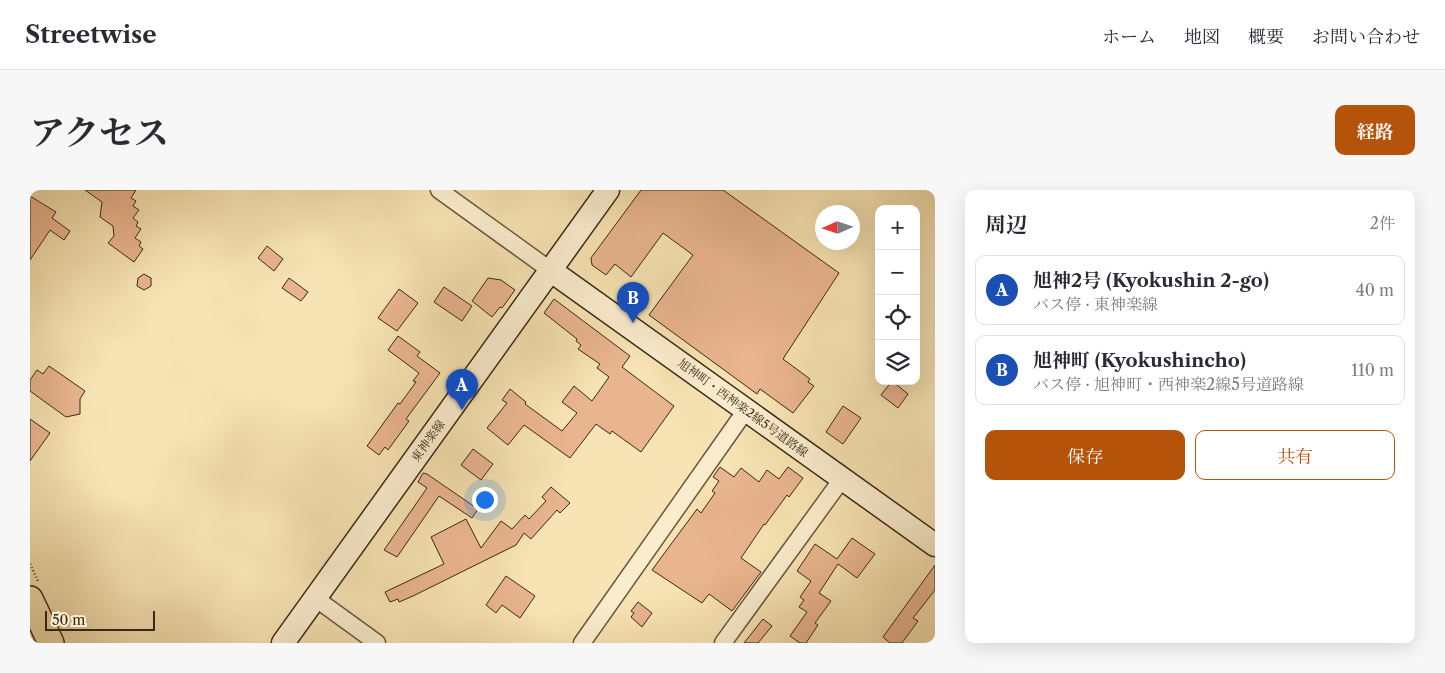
<!DOCTYPE html>
<html lang="ja">
<head>
<meta charset="utf-8">
<style>
	body { margin:0; font-family:"Libre Caslon Text","Noto Serif JP",serif; background:#f7f7f7; color:#2b2b33 }
	.controls { position:absolute; right:15px; top:15px; display:grid; overflow:hidden; border-radius:10px; box-shadow:0 5px 20px #0002 }
	.controls button { width:45px; height:45px; display:grid; place-items:center; padding:0; border:0; border-bottom:1px solid #e1e1e2; background:#fff; color:#2b2b33; font:25px sans-serif }
	.compass { position:absolute; left:785px; top:15px; width:45px; height:45px; border-radius:50%; background:#fff; box-shadow:0 5px 20px #0002; rotate:267deg }
	.scale { position:absolute; left:15px; bottom:12px; width:110px; box-sizing:border-box; padding-left:5px; border:2px solid #3b2715; border-top:0; font-size:14px; line-height:18px; white-space:nowrap; color:#3b2715; -webkit-text-stroke:4px #faedce; paint-order:stroke }
	.you { position:absolute; left:454px; top:309px; width:18px; height:18px; margin:-12px; border:4px solid #fff; border-radius:50%; background:#1a73e8; box-shadow:0 0 0 8px #1a73e833 }
	.badge { display:grid; place-items:center; width:32px; height:32px; border-radius:50%; background:#b45309; color:#fff; font-size:16px; font-weight:700 }
	.pin { position:absolute; translate:-50% -41px; filter:drop-shadow(0 1px 2px #0008) }
	.pin::after { content:''; position:absolute; top:26px; width:18px; height:15px; background:inherit; clip-path:polygon(0 0,100% 0,50% 100%) }
	.list { margin:0; padding:0; list-style:none }
	h2 { display:flex; justify-content:space-between; align-items:center; height:65px; margin:0; padding:0 20px; font-size:21px }
	h2 small { font-size:16px; font-weight:400; color:#7c7c81 }
	.list li { display:grid; grid-template-columns:32px 1fr auto; gap:15px; align-items:center; box-sizing:border-box; height:70px; margin:0 10px 10px; padding:0 10px; border:1px solid #e1e1e2; border-radius:10px }
	.list b { display:block; font-size:19px; white-space:nowrap }
	.list p { margin:0; font-size:16px; white-space:nowrap; color:#7c7c81 }
	.list em { font-size:16px; font-style:normal; color:#7c7c81 }
	.actions { display:flex; gap:10px; padding:15px 20px }
	.actions a { flex:1; padding:11px 0; border:1px solid #b45309; border-radius:10px; text-align:center; font-size:18px; color:#b45309 }
	.actions .main { background:#b45309; color:#fff }
	.icon { flex:none; width:28px; height:28px; fill:none; stroke:currentColor; stroke-width:2; stroke-linecap:round; stroke-linejoin:round }
	.map { position:relative; flex:none; width:905px; height:453px; overflow:hidden; border-radius:10px }
	header { display:flex; align-items:center; gap:30px; box-sizing:border-box; height:70px; padding:0 25px; background:#fff; border-bottom:1px solid #e1e1e2 }
	header strong { font-size:24px }
	nav { display:flex; gap:28px; margin-inline-start:auto; font-size:18px }
	.intro { display:flex; align-items:center; justify-content:space-between; box-sizing:border-box; height:120px; padding:0 30px }
	h1 { margin:0; font-size:35px }
	.button { padding:12px 22px; border-radius:10px; background:#b45309; color:#fff; font-size:18px; font-weight:700 }
	main { display:flex; gap:30px; padding:0 30px }
	aside { flex:1; background:#fff; border-radius:10px; box-shadow:0 5px 20px #0002 }
	.map>svg:first-child { display:block }
	.building { fill:#e9b58f; stroke:#3b2715 }
	.lines { fill:none; stroke-linecap:round; stroke-linejoin:round }
	.street-casing { stroke:#6a563c; stroke-width:19 }
	.secondary-casing { stroke:#3b2715; stroke-width:25 }
	.primary-casing { stroke:#3b2715; stroke-width:28 }
	.path { stroke:#3b2715; stroke-width:2.5; stroke-dasharray:1 2.5; stroke-linecap:butt }
	.street { stroke:#faedce; stroke-width:16 }
	.secondary { stroke:#faedce; stroke-width:22 }
	.primary { stroke:#f7e3b3; stroke-width:25 }
	.labels { text-anchor:middle; stroke-width:5; stroke-linejoin:round; paint-order:stroke }
	.street-label { font-size:12px; fill:#3b2715; stroke:#faedce }
</style>
</head>
<body>
<header>
<strong>Streetwise</strong>
<nav><a>ホーム</a><a>地図</a><a>概要</a><a>お問い合わせ</a></nav>
</header>
<div class="intro"><h1>アクセス</h1><a class="button">経路</a></div>
<main>
<div class="map">
<svg width="905" height="453" viewBox="0 0 905 453">
	<rect width="100%" height="100%" fill="#f7e3b3"/>
	<filter id="stains"><feTurbulence type="fractalNoise" baseFrequency=".004" numOctaves="4"/><feColorMatrix values="0 0 0 0 .2 0 0 0 0 .09 0 0 0 0 .02 0 0 0 .5 -.17"/></filter>
	<radialGradient id="worn" r=".72"><stop offset=".6" stop-color="#630" stop-opacity="0"/><stop offset="1" stop-color="#630" stop-opacity=".3"/></radialGradient>
	<!-- building -->
	<path class="building" d="M 55,0 L 106,0 L 101,8 L 106,11 L 103,16 L 109,20 L 103,28 L 108,32 L 106,36 L 111,39 L 105,48 L 111,52 L 109,56 L 113,59 L 104,72 L 78,53 L 84,46 L 83,36 L 70,27 L 72,12 Z
		M 611,0 L 693,0 L 809,83 L 753,169 L 780,189 L 778,192 L 784,196 L 763,223 L 730,199 L 727,204 L 619,125 L 663,65 L 633,43 L 601,87 L 585,74 L 576,85 L 562,75 L 561,68 Z
		M 0,6 L 26,22 L 22,28 L 40,41 L 34,50 L 20,40 L 0,70 Z
		M 237,56 L 253,69 L 244,81 L 228,68 Z
		M 114,84 L 121,88 L 121,96 L 114,100 L 107,96 L 108,88 Z
		M 259,88 L 278,102 L 271,111 L 252,98 Z
		M 458,88 L 471,90 L 485,100 L 472,118 L 470,117 L 462,127 L 442,111 Z
		M 414,97 L 442,116 L 432,131 L 404,112 Z
		M 369,99 L 388,113 L 367,141 L 348,128 Z
		M 524,109 L 600,166 L 592,177 L 644,216 L 611,262 L 582,241 L 580,244 L 566,234 L 540,268 L 494,235 L 478,255 L 457,238 L 477,213 L 472,210 L 480,199 L 496,212 L 495,214 L 532,241 L 547,223 L 532,212 L 544,196 L 562,211 L 579,187 L 567,178 L 570,174 L 548,159 L 551,155 L 546,151 L 547,149 L 514,123 Z
		M 368,146 L 390,162 L 387,166 L 410,183 L 376,229 L 379,231 L 358,260 L 355,257 L 349,265 L 337,256 L 368,213 L 370,214 L 386,192 L 383,191 L 389,183 L 358,160 Z
		M 19,176 L 55,201 L 50,209 L 50,224 L 36,227 L 0,201 L 0,190 L 7,180 L 13,184 Z
		M 862,191 L 878,204 L 868,218 L 851,205 Z
		M 813,216 L 831,228 L 813,254 L 796,242 Z
		M 0,229 L 20,243 L 0,271 Z
		M 443,259 L 463,274 L 451,290 L 431,275 Z
		M 690,277 L 704,287 L 711,278 L 729,292 L 737,280 L 749,289 L 758,277 L 773,288 L 759,307 L 757,305 L 735,335 L 734,334 L 711,368 L 731,382 L 702,421 L 679,404 L 672,413 L 622,380 L 667,319 L 671,323 L 685,303 L 682,301 L 689,291 L 683,287 Z
		M 393,283 L 397,284 L 448,319 L 442,328 L 409,306 L 367,367 L 354,360 L 397,298 L 388,292 Z
		M 521,297 L 540,313 L 530,323 L 527,320 L 501,349 L 494,343 L 486,355 L 383,406 L 369,412 L 368,409 L 360,412 L 355,402 L 414,374 L 401,347 L 436,329 L 451,358 L 471,331 L 482,339 L 495,325 L 499,329 L 516,311 L 512,307 Z
		M 822,348 L 845,364 L 827,388 L 808,374 L 789,403 L 801,411 L 785,433 L 788,435 L 776,453 L 770,453 L 760,446 L 777,422 L 769,417 L 774,410 L 770,407 L 781,391 L 767,381 L 785,354 L 807,369 Z
		M 905,375 L 905,400 L 883,428 L 888,431 L 872,453 L 860,453 L 853,447 Z
		M 476,386 L 505,406 L 490,428 L 472,415 L 466,423 L 456,415 Z
		M 608,412 L 622,423 L 612,437 L 601,427 L 604,423 L 601,421 Z
		M 733,429 L 742,436 L 728,453 L 714,453 Z"/>
	<g class="lines">
		<defs>
			<path id="street" d="M 409,0 L 520,80
				M 285,408 L 347,453
				M 552,453 L 716,220
				M 693,453 L 812,289"/>
			<path id="secondary" d="M 520,80 L 905,355
				M 253,453 L 578,0"/>
			<path id="primary" d="M 0,409 L 21,453"/>
		</defs>
		<!-- street casing -->
		<use href="#street" class="street-casing"/>
		<!-- secondary casing -->
		<use href="#secondary" class="secondary-casing"/>
		<!-- primary casing -->
		<use href="#primary" class="primary-casing"/>
		<!-- path -->
		<path class="path" d="M 0,374 L 8,391"/>
		<!-- street -->
		<use href="#street" class="street"/>
		<!-- secondary -->
		<use href="#secondary" class="secondary"/>
		<!-- primary -->
		<use href="#primary" class="primary"/>
	</g>
	<g class="labels">
		<!-- street labels -->
		<g class="street-label">
			<text transform="translate(713 218) rotate(36)" y="4">旭神町・西神楽2線5号道路線</text>
			<text transform="translate(398 251) rotate(-54)" y="4">東神楽線</text>
		</g>
	</g>
	<rect width="100%" height="100%" filter="url(#stains)"/>
	<rect width="100%" height="100%" fill="url(#worn)"/>
</svg>
<div class="controls">
<button>+</button>
<button>−</button>
<button><svg class="icon" aria-label="locate" viewBox="0 0 24 24"><circle cx="12" cy="12" r="6"/><path d="M12 2v4M12 18v4M2 12h4M18 12h4"/></svg></button>
<button><svg class="icon" aria-label="layers" viewBox="0 0 24 24"><path d="M12 4l9 5-9 5-9-5zM3 14l9 5 9-5"/></svg></button>
</div>
<svg class="compass" viewBox="-18 -18 36 36"><path d="M0-13l5 13h-10z" fill="#e53935"/><path d="M0 13l5-13h-10z" fill="#7c7c81"/></svg>
<div class="scale">50 m</div>
<div class="you"></div>
<div class="pin badge" style="left:432px;top:220px;background:#1a4fb4">A</div>
<div class="pin badge" style="left:603px;top:133px;background:#1a4fb4">B</div>
</div>
<aside>
<h2>周辺<small>2件</small></h2>
<ul class="list">
<li><span class="badge" style="background:#1a4fb4">A</span><div><b>旭神2号 (Kyokushin 2-go)</b><p>バス停 · 東神楽線</p></div><em>40 m</em></li>
<li><span class="badge" style="background:#1a4fb4">B</span><div><b>旭神町 (Kyokushincho)</b><p>バス停 · 旭神町・西神楽2線5号道路線</p></div><em>110 m</em></li>
</ul>
<div class="actions"><a class="main">保存</a><a>共有</a></div>
</aside>
</main>
</body>
</html>
